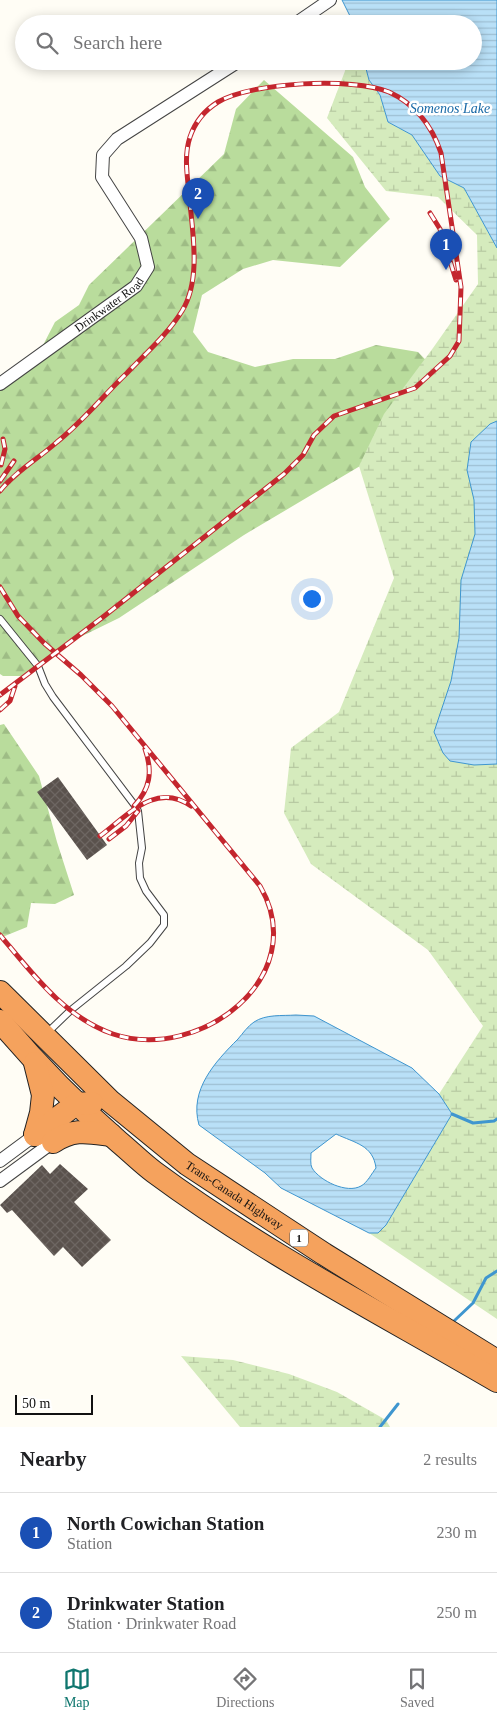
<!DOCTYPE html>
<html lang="en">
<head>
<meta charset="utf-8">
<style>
	body { margin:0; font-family:"Times New Roman",serif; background:#f2f2f2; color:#202124 }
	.scale { position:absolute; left:15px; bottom:12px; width:78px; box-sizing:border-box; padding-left:5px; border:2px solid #111; border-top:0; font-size:14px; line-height:18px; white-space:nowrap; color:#111; -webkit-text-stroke:4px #fff; paint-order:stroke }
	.you { position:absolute; left:311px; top:598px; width:18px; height:18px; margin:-12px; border:4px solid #fff; border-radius:50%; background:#1a73e8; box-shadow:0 0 0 8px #1a73e833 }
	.badge { display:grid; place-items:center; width:32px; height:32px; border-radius:50%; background:#0f766e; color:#fff; font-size:16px; font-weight:700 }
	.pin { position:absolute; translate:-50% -41px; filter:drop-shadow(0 1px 2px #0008) }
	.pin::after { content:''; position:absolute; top:26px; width:18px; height:15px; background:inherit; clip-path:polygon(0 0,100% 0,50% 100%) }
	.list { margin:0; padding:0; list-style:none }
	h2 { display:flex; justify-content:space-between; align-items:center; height:65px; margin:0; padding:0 20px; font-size:21px }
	h2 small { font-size:16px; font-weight:400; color:#757577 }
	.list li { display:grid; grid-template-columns:32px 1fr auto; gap:15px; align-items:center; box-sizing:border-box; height:80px; padding:0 20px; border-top:1px solid #e0e0e0 }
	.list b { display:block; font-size:19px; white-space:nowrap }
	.list p { margin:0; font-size:16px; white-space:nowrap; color:#757577 }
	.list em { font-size:16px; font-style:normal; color:#757577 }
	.icon { flex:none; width:28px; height:28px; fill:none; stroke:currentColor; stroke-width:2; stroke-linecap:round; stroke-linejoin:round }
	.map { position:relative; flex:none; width:497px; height:1427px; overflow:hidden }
	.search { position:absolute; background:#fff; box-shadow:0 2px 12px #0003; left:15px; right:15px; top:15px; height:55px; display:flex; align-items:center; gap:12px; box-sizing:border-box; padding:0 18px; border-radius:28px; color:#757577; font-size:19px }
	.sheet { height:225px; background:#fff }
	nav { display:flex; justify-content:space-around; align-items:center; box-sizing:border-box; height:70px; border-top:1px solid #e0e0e0; background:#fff; font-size:14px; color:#757577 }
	nav a { display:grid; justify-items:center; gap:2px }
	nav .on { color:#0f766e }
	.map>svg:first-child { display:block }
	.forest { fill:url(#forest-firs) }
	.wetland { fill:url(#wetland-marsh) }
	.water { fill:url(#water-rules); stroke:#3f96cf; fill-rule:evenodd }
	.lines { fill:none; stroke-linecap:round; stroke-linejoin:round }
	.stream { stroke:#3f96cf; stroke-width:3 }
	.building { fill:url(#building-cross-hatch) }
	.lane-casing { stroke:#444; stroke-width:8 }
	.street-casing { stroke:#444; stroke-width:14 }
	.highway-casing { stroke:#222; stroke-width:24 }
	.lane { stroke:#fff; stroke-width:6 }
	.street { stroke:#fff; stroke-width:12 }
	.highway { stroke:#f5a25d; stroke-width:22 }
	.rail-casing { stroke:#c4262e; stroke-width:5 }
	.rail { stroke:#fff; stroke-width:3; stroke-dasharray:9; stroke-linecap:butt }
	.labels { text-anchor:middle; stroke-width:5; stroke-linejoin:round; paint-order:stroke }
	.shield { fill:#fff; stroke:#585858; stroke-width:1 }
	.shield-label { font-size:11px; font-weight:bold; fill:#111 }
	.street-label { font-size:12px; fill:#111; stroke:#fff }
	.water-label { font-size:14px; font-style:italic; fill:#1768a6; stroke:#fff }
</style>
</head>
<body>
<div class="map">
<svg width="497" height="1427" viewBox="0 0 497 1427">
	<defs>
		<pattern id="forest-firs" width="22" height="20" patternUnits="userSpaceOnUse" patternTransform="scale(1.25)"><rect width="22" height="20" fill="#b9dc9c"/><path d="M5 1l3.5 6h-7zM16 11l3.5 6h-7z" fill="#9ebc85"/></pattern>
		<pattern id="wetland-marsh" width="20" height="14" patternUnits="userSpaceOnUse" patternTransform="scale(1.25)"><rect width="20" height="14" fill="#d5ebbd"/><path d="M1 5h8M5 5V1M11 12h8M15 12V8" fill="none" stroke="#b6c8a1"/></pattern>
		<pattern id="water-rules" width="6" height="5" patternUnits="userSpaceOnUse" patternTransform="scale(1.25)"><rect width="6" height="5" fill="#b9e0f7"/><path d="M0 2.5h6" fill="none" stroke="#9ebfd3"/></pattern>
		<pattern id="building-cross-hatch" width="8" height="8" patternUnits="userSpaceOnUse" patternTransform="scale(1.25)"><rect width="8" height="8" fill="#5a524d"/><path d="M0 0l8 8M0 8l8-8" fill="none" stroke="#6d6662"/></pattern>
	</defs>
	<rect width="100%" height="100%" fill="#fffdf5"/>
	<!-- forest -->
	<path class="forest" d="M 264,80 L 353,157 L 365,187 L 390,219 L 340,267 L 273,260 L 243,269 L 202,295 L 193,332 L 208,352 L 255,367 L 293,359 L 335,359 L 376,345 L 418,352 L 446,381 L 387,450 L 244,535 L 119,618 L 74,640 L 26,676 L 3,676 L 0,674 L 0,376 L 40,351 L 55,322 L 79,305 L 89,285 L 224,154 L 236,109 Z
		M 4,724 L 39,776 L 57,842 L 74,895 L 55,904 L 31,903 L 27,927 L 0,938 L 0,725 Z"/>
	<!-- wetland -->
	<path class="wetland" d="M 346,61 L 364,61 L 369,80 L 380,95 L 388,122 L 412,135 L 440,176 L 464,188 L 497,248 L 497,1319 L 369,1233 L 378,1233 L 386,1225 L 452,1114 L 439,1094 L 483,1026 L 428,950 L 311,864 L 284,813 L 291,748 L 339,712 L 394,578 L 359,466 L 384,414 L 433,348 L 478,284 L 477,235 L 438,197 L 386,191 L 327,118 L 345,71 Z
		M 181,1356 L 233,1360 L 289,1374 L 337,1392 L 386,1420 L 390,1427 L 240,1427 Z"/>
	<!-- water -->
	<path class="water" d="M 342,0 L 497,0 L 497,248 L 464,188 L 440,176 L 412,135 L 388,122 L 380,95 L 369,80 L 364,61 L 473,61 L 473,24 L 354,24 Z
		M 497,421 L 497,764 L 474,765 L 450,761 L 443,753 L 434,732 L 451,681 L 459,638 L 461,580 L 475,534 L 474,500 L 467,470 L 471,442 L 490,424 Z
		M 296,1015 L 314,1016 L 412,1068 L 439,1094 L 452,1114 L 386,1225 L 378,1233 L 369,1233 L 281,1188 L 265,1173 L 199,1125 C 189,1090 215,1062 238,1039 C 243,1033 248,1026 254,1022 C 266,1014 282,1016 296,1015 ZM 336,1134 C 355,1143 373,1145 376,1168 C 372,1173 367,1183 361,1186 C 347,1194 320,1181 312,1168 C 310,1164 311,1158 311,1153 Z"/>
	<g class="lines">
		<!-- stream -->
		<path class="stream" d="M 452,1114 L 473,1123 L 494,1121 L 497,1119
			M 454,1321 L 473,1303 L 486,1278 L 497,1271
			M 380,1427 L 398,1404"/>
	</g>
	<!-- building -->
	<path class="building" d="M 58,777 L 107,845 L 87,860 L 37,792 Z
		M 60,1164 L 88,1189 L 74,1202 L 111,1240 L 82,1267 L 63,1247 L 54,1256 L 12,1210 L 7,1213 L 0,1205 L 42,1165 L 50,1174 Z"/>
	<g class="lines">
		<defs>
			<path id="lane" d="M 0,619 L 38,666 L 45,684 L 53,697 L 136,807 L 138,811 L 142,848 L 139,863 L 140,878 L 146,891 L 164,915 L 164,925 L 150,943 L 126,966 L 71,1010 L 47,1033"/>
			<g id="street">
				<path d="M 295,24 L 330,0"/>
				<path id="s1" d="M 0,384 L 136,286 L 148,267 L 141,238 L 102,177 L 103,155 L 117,139 L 239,61"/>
				<path d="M 0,1161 L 35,1135"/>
				<path d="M 0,1181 L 53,1142"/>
			</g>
			<g id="highway">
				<path id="s2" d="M 0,992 L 110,1101 L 187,1164 L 324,1254 L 497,1361"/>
				<path d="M 0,1021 C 37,1065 75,1104 119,1142 C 131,1152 142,1163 154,1172 C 262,1252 381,1313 497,1381"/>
				<path d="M 35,1063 L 43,1095 L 41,1113 L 35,1135"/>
				<path d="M 35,1135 L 76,1104 L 92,1103"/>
				<path d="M 53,1142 C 74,1128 88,1132 111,1135"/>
			</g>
		</defs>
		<!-- lane casing -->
		<use href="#lane" class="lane-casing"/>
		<!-- street casing -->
		<use href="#street" class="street-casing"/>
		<!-- highway casing -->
		<use href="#highway" class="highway-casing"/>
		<!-- lane -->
		<use href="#lane" class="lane"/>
		<!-- street -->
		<use href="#street" class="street"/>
		<!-- highway -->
		<use href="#highway" class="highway"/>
		<defs>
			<path id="rail" d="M 430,213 L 440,229 L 456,280
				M 1,465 L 5,449 L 3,439
				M 0,481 L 14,461
				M 0,491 C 16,471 38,459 57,442 C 83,421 103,396 127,373 C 146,353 167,335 182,311 C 202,279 192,229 189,193 C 187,174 184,155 190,137 C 195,122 205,110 218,102 C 252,82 353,77 389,92 C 415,104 432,126 441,153 L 461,287 L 459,341 L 450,356 L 415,388 L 334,416 L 314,435 L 303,455 L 284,474 L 103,617 L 0,695
				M 0,587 L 18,616 L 44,643 L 81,675 L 112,706 L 260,886 C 313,977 199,1063 113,1034 C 64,1017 32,973 0,935
				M 0,710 L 10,701 L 15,686
				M 134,806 C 150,789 153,772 145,749
				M 100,836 C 127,816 156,781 191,806
				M 109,839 L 126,826 L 138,811"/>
		</defs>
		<!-- rail casing -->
		<use href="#rail" class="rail-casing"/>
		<!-- rail -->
		<use href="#rail" class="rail"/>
	</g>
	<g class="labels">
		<!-- shield labels -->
		<rect class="shield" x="290" y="1229.5" width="18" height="17" rx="4"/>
		<g class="shield-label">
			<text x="299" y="1242">1</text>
		</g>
		<!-- street labels -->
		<g class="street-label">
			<text dy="4" stroke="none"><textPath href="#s1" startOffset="135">Drinkwater Road</textPath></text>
			<text dy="4" stroke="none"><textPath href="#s2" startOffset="311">Trans-Canada Highway</textPath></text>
		</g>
		<!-- water labels -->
		<g class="water-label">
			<text x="450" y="113">Somenos Lake</text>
		</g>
	</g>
</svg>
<div class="scale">50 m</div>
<div class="you"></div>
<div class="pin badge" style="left:446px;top:270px;background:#1a4fb4">1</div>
<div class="pin badge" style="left:198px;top:219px;background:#1a4fb4">2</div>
<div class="search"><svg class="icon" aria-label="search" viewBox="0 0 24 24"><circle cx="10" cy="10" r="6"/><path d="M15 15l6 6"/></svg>Search here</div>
</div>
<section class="sheet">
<h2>Nearby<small>2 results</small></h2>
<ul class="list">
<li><span class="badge" style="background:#1a4fb4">1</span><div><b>North Cowichan Station</b><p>Station</p></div><em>230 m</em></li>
<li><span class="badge" style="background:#1a4fb4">2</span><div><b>Drinkwater Station</b><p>Station · Drinkwater Road</p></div><em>250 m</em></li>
</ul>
</section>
<nav>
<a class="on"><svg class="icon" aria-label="map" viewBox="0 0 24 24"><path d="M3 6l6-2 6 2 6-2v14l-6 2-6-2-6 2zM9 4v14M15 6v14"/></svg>Map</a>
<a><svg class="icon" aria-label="directions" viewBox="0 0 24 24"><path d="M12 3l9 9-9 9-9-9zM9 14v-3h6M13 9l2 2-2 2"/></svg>Directions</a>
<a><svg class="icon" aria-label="saved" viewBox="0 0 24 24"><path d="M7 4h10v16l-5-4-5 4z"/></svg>Saved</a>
</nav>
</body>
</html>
